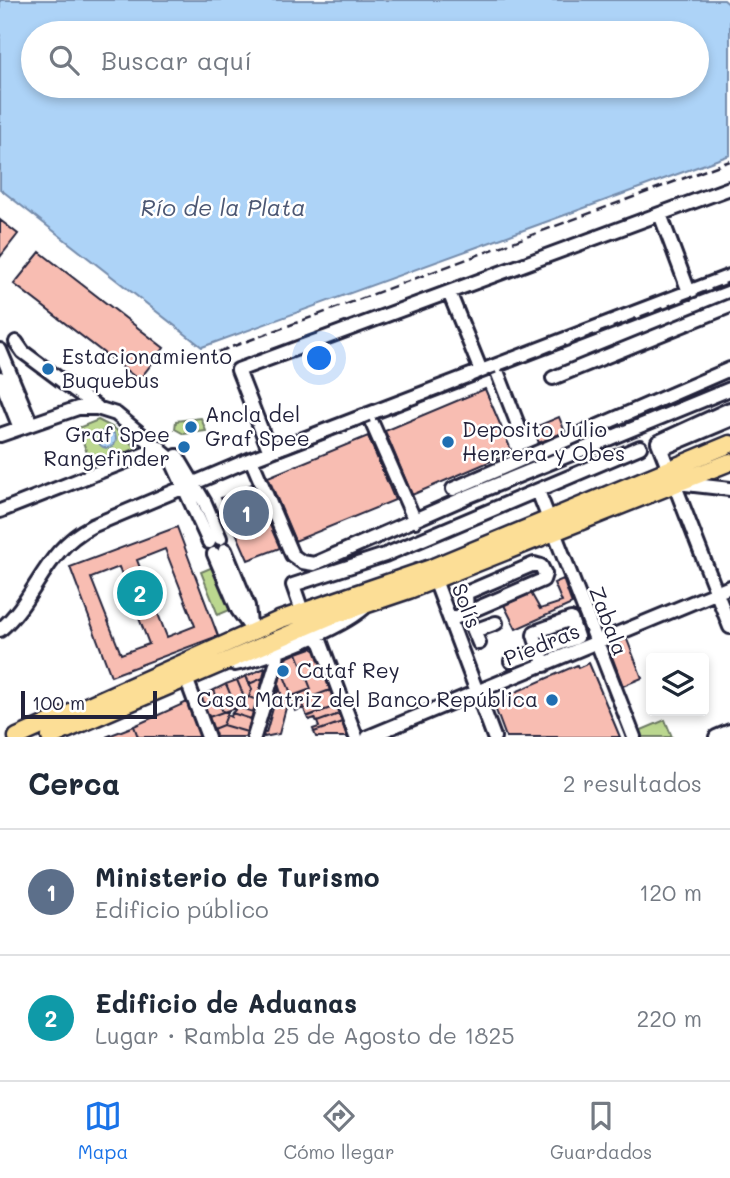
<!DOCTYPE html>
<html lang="es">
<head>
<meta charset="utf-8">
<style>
	body { margin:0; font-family:Mali,sans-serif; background:#f2f2f3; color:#1f2937 }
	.controls { position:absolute; right:21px; bottom:21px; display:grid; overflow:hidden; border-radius:7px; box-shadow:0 4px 10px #0003 }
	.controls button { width:63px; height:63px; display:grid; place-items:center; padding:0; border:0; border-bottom:2px solid #e0e1e3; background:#fff; color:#1f2937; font:35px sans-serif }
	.scale { position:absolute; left:21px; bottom:18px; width:136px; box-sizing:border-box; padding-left:7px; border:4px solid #22223b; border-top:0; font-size:19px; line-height:24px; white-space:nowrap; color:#22223b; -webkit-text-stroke:5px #fff; paint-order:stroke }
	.you { position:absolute; left:320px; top:359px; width:24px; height:24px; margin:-18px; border:5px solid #fff; border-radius:50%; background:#1a73e8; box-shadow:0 0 0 10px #1a73e833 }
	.badge { display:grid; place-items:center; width:46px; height:46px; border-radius:50%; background:#1a73e8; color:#fff; font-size:23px; font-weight:700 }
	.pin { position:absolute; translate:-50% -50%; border:4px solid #fff; box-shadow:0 2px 7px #0006 }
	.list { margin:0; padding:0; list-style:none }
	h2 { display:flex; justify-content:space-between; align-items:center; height:91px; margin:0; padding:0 28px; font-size:30px }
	h2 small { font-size:23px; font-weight:400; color:#747a83 }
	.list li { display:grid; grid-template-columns:46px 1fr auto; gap:21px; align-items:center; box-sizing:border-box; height:126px; padding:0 28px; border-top:2px solid #e0e1e3 }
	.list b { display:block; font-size:26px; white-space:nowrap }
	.list p { margin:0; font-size:23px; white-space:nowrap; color:#747a83 }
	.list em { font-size:23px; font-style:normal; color:#747a83 }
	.icon { flex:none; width:38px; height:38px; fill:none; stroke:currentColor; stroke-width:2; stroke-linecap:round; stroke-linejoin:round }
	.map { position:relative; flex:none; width:730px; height:737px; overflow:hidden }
	.search { position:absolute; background:#fff; box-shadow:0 4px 10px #0003; left:21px; right:21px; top:21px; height:77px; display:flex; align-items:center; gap:18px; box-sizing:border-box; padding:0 24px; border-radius:38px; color:#747a83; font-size:26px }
	.sheet { height:343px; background:#fff }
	nav { display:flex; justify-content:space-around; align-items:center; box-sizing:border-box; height:98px; border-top:2px solid #e0e1e3; background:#fff; font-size:19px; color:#747a83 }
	nav a { display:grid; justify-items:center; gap:4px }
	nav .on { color:#1a73e8 }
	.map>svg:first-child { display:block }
	.green { fill:#bbd78f; stroke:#6e7c65; stroke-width:2 }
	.water { fill:#add3f7; stroke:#758cac; stroke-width:2; fill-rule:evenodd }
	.building { fill:#f8bdb2; stroke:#22223b; stroke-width:2; fill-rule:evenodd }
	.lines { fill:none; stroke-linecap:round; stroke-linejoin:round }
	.minor-casing { stroke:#22223b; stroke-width:18 }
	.major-casing { stroke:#22223b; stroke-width:21 }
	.minor { stroke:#fff; stroke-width:12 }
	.major { stroke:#fcde96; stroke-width:16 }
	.rail { stroke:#22223b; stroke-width:2.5; stroke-dasharray:10 5; stroke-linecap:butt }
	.poi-dot { fill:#1f6fb2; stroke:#fff; stroke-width:2.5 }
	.labels { text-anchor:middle; stroke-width:5; stroke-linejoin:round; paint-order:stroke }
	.poi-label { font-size:21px; fill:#22223b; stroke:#fff; text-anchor:start }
	.street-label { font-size:21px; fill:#22223b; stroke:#fff }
	.water-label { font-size:23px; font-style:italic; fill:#4c5773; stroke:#fff }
</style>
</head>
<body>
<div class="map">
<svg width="730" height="737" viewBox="0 0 730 737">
	<rect width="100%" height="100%" fill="#fff"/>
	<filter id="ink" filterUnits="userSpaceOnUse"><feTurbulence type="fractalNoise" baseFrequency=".0143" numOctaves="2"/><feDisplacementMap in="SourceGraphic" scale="14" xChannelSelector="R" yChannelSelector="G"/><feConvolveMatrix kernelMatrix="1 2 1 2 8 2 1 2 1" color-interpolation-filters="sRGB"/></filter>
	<g filter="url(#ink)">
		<!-- green -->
		<path class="green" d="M 201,418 L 206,431 L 184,434 L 175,429 L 176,421 Z
			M 98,420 L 114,428 L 137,448 L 92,467 L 78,428 Z
			M 215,566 L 232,609 L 218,615 L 201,572 Z
			M 665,720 L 672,737 L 642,737 L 639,731 Z"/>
		<!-- water -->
		<path class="water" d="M 0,0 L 724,0 L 730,5 L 730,155 L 202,347 L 0,189 ZM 697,33 L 697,86 L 33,86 L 33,33 Z
			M98 439a9 9 0 1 1 18 0a9 9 0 1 1-18 0Z"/>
		<!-- building -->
		<path class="building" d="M 0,220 L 18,234 L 0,257 Z
			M 40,252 L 164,348 L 139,380 L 14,284 Z
			M 485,389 L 512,452 L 412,495 L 385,431 Z
			M 559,417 L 565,432 L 539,443 L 533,428 Z
			M 368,436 L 395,500 L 295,541 L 268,477 Z
			M 252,484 L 280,548 L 248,560 L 221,498 Z
			M 177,527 L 218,636 L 111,676 L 70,567 ZM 165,549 L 195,626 L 167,637 L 137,560 ZM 119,567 L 149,644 L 121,654 L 91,578 Z
			M 224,536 L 229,548 L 210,555 L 206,544 Z
			M 563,579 L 572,604 L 516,629 L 504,605 L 531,593 L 540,609 L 562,602 L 554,583 Z
			M 626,637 L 642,678 L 623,686 L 608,646 Z
			M 311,648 L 316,651 L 330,690 L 301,701 L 299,694 L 311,689 L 297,653 Z
			M 297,653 L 311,689 L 292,696 L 282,671 L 286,658 Z
			M 589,663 L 620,737 L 506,737 L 493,702 L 577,665 L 578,668 Z
			M 265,668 L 263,678 L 249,684 L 246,676 Z
			M 282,671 L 292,696 L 283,699 L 278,686 Z
			M 246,676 L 252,689 L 249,697 L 245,699 L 237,680 Z
			M 263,678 L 257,700 L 249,697 L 252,689 L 249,684 Z
			M 237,680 L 245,699 L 240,701 L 242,705 L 236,708 L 226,684 Z
			M 226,684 L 236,708 L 223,712 L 214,690 Z
			M 279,687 L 283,699 L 290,697 L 292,702 L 287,704 L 279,734 L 264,737 L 263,733 L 266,733 Z
			M 214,690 L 223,712 L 209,717 L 200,696 Z
			M 330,690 L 336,706 L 307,717 L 301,701 Z
			M 299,694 L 304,708 L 295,711 L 290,697 Z
			M 249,697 L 257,700 L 253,712 L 238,707 L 242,705 L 240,701 Z
			M 187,702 L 201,737 L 138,737 L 134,726 Z
			M 336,706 L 339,714 L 317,722 L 315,718 L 309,720 L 308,716 Z
			M 238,707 L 253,712 L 251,719 L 232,713 Z
			M 223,712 L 228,712 L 223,725 L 213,729 L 209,717 Z
			M 232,713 L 251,719 L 247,732 L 223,725 L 227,715 L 231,717 Z
			M 339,714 L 342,722 L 314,732 L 313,729 L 319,727 L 317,722 Z
			M 342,722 L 347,737 L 316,737 L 314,732 Z
			M 223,725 L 247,732 L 245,737 L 216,737 L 213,729 Z
			M 134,726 L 138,737 L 106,737 L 111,735 Z"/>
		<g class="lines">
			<defs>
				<path id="minor" d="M 660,214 L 689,292
					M 449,292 L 481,371
					M 16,342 L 23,352 L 97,407
					M 0,350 L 31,424
					M 495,366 L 518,425
					M 0,378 L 20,428
					M 553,378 L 730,306
					M 730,409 L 658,442 L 730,627
					M 368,414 L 415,521
					M 0,435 L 78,408 L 97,408 L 116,414 L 171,459 L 209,542
					M 661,449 L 730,420
					M 270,452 L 238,370 L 730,188
					M 177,456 L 205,503 L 220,538
					M 251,459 L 292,555 L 302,562 L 314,564 L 469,496 L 730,389
					M 677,483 L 730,489
					M 453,489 L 730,369
					M 538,491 L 634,737
					M 0,511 L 160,448
					M 225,550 L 248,606 L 250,623
					M 214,554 L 238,610 L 254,632
					M 432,572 L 494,737
					M 302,611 L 293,585 L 385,555 L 640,447
					M 450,620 L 543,580 L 545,574 L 541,566 L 534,564 L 466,593 L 467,614 L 479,643
					M 0,630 C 38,597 43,551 92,526 L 251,459 L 730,276
					M 474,631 L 496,623
					M 315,636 L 321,643 L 356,737
					M 511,661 L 575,638 L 577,637 L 571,619 L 535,632 L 534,635 C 537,645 541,655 545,665
					M 235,664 C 267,658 340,629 364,608
					M 186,678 L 208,737
					M 254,737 L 277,661 L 278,650
					M 368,737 L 730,587
					M 716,737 L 730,731"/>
				<path id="major" d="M 17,737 L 279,620 L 431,568 L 730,444
					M 50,737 L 329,617 L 409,590 L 730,462"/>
			</defs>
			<!-- minor casing -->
			<use href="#minor" class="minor-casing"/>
			<!-- major casing -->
			<use href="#major" class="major-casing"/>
			<!-- minor -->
			<use href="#minor" class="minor"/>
			<!-- major -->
			<use href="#major" class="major"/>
			<!-- rail -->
			<path class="rail" d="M 218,352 L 730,161
				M 277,457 L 730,282"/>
		</g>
	</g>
	<!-- markers -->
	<g class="poi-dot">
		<circle cx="48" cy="369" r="7"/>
		<circle cx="191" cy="427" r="7"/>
		<circle cx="448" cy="442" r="7"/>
		<circle cx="184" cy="447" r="7"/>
		<circle cx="283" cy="671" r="7"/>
		<circle cx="552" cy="700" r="7"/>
	</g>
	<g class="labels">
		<!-- poi labels -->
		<g class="poi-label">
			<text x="62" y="364">Estacionamiento<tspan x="62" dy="24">Buquebus</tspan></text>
			<text x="205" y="422">Ancla del<tspan x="205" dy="24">Graf Spee</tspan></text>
			<text x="462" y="437">Deposito Julio<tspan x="462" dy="24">Herrera y Obes</tspan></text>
			<text x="170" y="442" text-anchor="end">Graf Spee<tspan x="170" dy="24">Rangefinder</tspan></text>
			<text x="297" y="678">Cataf Rey</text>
			<text x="538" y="707" text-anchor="end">Casa Matriz del Banco República</text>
		</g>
		<!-- street labels -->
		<g class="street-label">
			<text transform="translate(466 606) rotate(69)" y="7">Solís</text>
			<text transform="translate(608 621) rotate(69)" y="7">Zabala</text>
			<text transform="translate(542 645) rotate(-22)" y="7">Piedras</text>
		</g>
		<!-- water labels -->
		<g class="water-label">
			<text x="223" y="216">Río de la Plata</text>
		</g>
	</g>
</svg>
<div class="controls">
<button><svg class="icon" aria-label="layers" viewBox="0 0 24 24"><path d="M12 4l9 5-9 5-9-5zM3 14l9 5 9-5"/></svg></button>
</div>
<div class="scale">100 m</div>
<div class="you"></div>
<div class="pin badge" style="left:246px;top:513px;background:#5c6f8a">1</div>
<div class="pin badge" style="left:140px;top:593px;background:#0f9aa8">2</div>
<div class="search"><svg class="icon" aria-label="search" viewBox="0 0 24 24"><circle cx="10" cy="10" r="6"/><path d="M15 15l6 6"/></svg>Buscar aquí</div>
</div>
<section class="sheet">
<h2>Cerca<small>2 resultados</small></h2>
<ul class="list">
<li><span class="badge" style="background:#5c6f8a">1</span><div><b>Ministerio de Turismo</b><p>Edificio público</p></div><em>120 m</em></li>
<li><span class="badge" style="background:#0f9aa8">2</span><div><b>Edificio de Aduanas</b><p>Lugar · Rambla 25 de Agosto de 1825</p></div><em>220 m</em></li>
</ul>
</section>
<nav>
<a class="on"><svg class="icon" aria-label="map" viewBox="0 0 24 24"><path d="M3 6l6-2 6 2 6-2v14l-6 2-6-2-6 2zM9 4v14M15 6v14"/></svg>Mapa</a>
<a><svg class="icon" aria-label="directions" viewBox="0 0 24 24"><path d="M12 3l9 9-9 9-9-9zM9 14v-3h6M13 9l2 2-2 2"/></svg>Cómo llegar</a>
<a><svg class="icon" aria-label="saved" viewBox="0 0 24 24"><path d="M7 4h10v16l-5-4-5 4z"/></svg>Guardados</a>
</nav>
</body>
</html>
